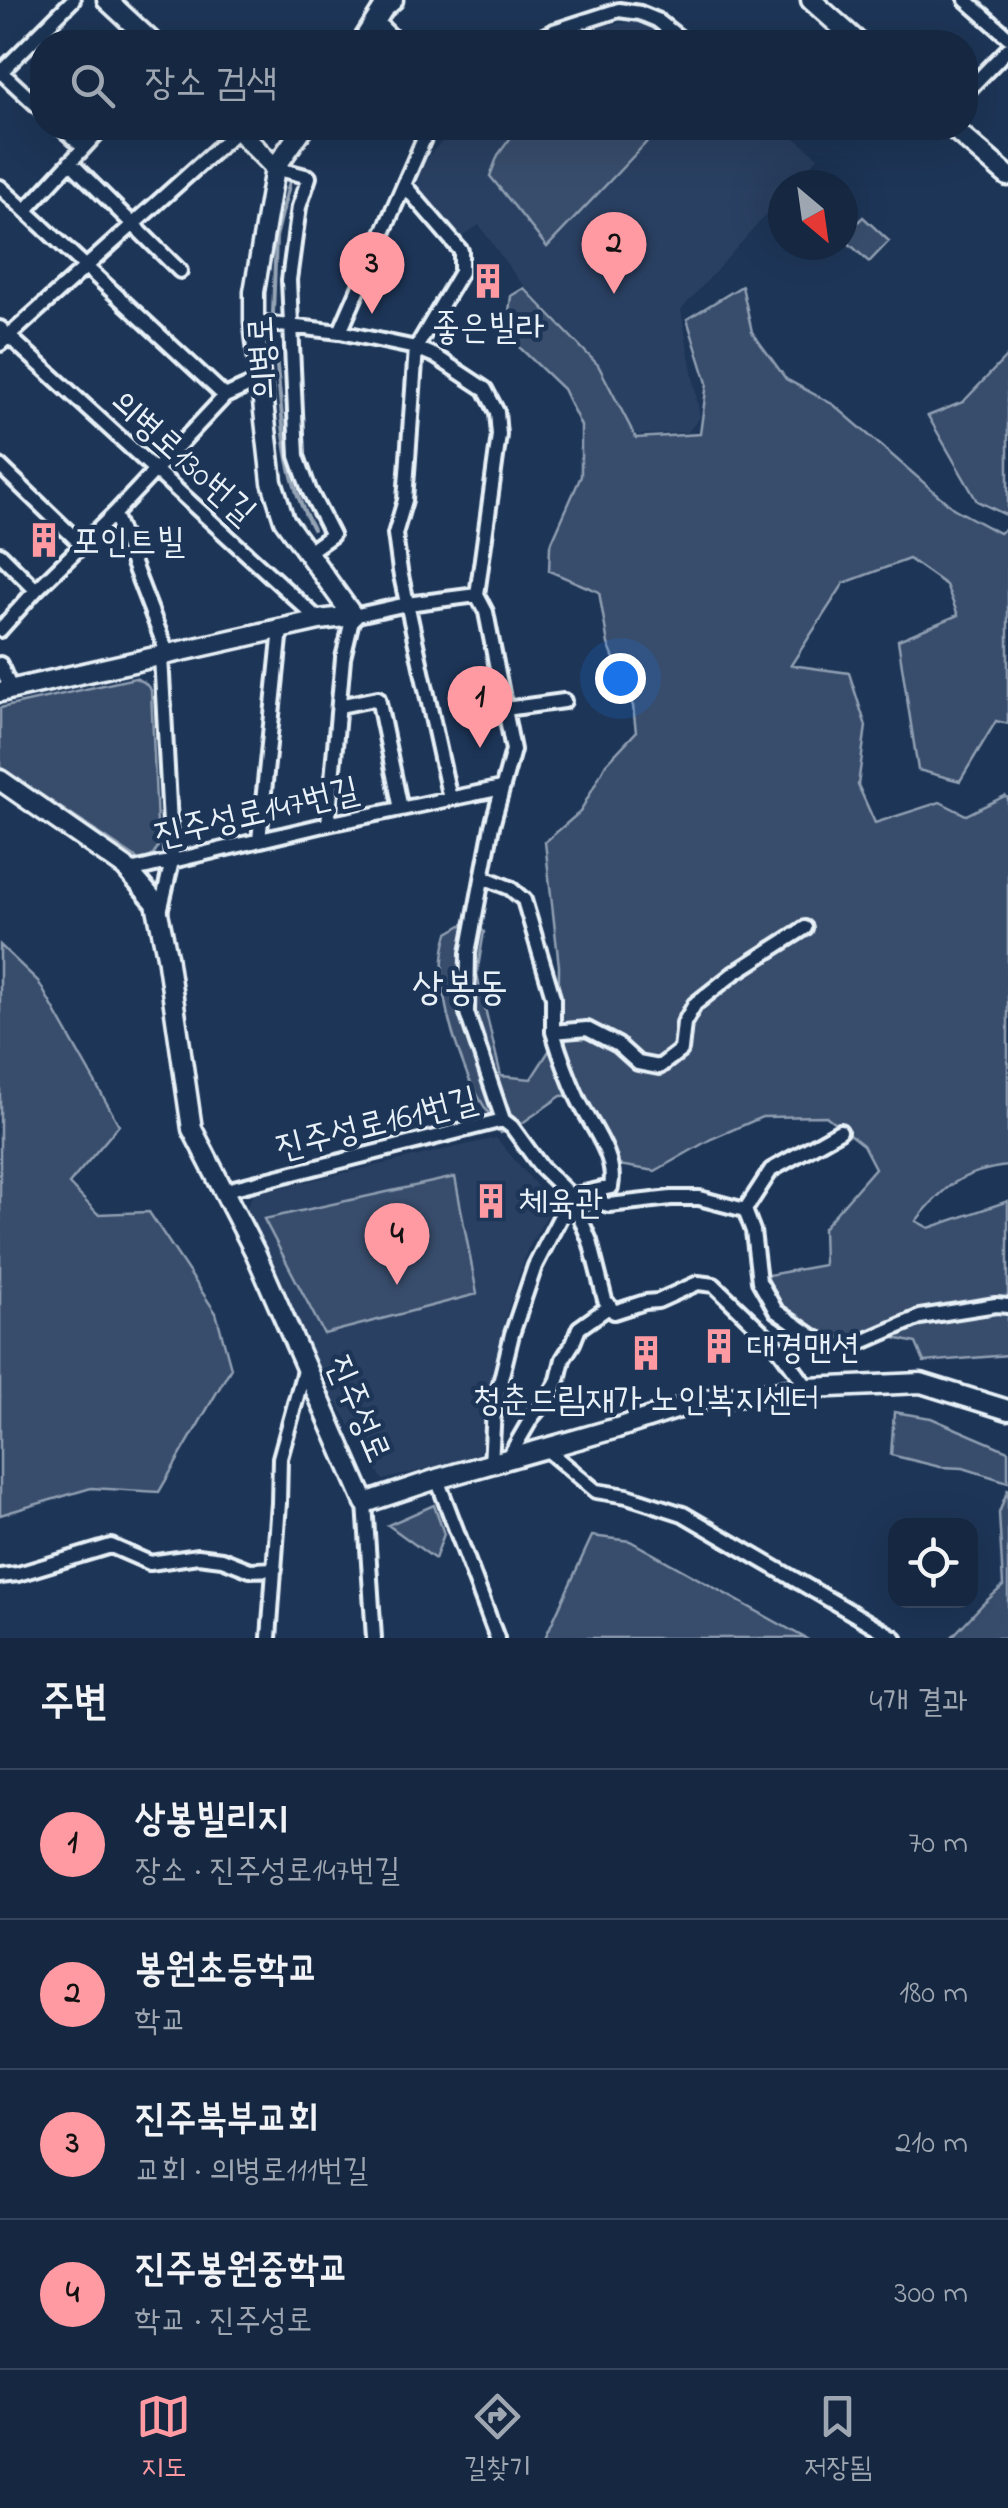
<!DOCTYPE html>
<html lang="ko">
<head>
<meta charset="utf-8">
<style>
	body { margin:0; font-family:"Indie Flower","Poor Story",sans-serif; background:#1f3048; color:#f1f3f6 }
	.controls { position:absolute; right:30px; bottom:30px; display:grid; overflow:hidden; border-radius:20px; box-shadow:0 10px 40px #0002 }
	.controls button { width:90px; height:90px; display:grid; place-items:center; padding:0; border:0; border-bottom:2px solid #35445a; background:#162841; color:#f1f3f6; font:50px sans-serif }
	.compass { position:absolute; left:768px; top:170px; width:90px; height:90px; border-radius:50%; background:#162841; box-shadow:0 10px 40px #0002; rotate:151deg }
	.you { position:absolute; left:620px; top:678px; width:35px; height:35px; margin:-25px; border:8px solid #fff; border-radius:50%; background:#1a73e8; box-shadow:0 0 0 15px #1a73e833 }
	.badge { display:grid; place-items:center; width:65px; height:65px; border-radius:50%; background:#ff9aa2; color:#111; font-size:32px; font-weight:700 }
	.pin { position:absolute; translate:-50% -82px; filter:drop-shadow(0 2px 5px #0008) }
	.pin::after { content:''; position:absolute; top:52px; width:35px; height:30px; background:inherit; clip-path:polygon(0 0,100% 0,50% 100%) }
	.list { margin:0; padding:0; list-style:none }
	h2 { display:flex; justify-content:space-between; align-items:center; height:130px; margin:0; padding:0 40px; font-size:42px }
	h2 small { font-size:32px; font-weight:400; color:#9ea6b1 }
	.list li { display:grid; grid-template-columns:65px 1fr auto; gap:30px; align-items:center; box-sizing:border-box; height:150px; padding:0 40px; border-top:2px solid #35445a }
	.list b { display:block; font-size:38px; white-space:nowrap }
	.list p { margin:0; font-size:32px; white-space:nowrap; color:#9ea6b1 }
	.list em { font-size:32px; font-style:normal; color:#9ea6b1 }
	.icon { flex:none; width:55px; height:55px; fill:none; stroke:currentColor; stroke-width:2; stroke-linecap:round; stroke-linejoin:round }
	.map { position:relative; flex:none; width:1008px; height:1638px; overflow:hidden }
	.search { position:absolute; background:#162841; box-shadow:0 10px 40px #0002; left:30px; right:30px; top:30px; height:110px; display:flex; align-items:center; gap:25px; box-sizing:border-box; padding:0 35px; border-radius:40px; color:#9ea6b1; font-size:38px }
	.sheet { height:730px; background:#162841 }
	nav { display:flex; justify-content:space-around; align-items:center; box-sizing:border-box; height:140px; border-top:2px solid #35445a; background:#162841; font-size:28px; color:#9ea6b1 }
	nav a { display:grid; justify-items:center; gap:5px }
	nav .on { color:#ff9aa2 }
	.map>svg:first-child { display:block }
	.built { fill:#2a4162 }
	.green { fill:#374d6c; stroke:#909fb2; stroke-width:2.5 }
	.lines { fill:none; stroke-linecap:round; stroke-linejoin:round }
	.stream { stroke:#95a4b5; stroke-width:4 }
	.street-casing { stroke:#e8f1f8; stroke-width:20 }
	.secondary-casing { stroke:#e8f1f8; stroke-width:25 }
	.street { stroke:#1d3557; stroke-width:12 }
	.secondary { stroke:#1d3557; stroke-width:18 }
	.labels { text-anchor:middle; stroke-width:9; stroke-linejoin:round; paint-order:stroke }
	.poi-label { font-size:35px; fill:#e8f1f8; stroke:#1d3557; text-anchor:start }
	.street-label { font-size:35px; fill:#e8f1f8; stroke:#1d3557 }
	.quarter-label { font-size:40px; fill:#e8f1f8; stroke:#1d3557 }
</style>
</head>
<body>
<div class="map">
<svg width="1008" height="1638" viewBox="0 0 1008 1638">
	<rect width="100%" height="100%" fill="#1d3557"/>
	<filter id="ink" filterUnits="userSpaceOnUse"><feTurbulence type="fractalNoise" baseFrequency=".01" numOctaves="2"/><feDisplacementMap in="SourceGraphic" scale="20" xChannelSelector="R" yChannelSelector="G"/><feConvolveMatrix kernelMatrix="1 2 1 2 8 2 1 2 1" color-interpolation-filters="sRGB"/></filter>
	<g filter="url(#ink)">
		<!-- built -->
		<path class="built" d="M 651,22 L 679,42 L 545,42 L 561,34 L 621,23 Z
			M 455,128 L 783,128 L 818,157 L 793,185 L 783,185 L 783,196 L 681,310 L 700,417 L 688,432 L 638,435 L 605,395 L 598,363 L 517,278 L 479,225 L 461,237 L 418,190 L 416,168 Z
			M 496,1138 L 553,1205 L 527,1251 L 505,1319 L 492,1399 L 479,1455 L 383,1480 L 332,1395 L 244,1214 L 253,1194 Z"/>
		<!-- green -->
		<path class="green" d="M 510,128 L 660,128 L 547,247 L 490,176 L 498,155 L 514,133 Z
			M 863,217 L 889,241 L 869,262 L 843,238 Z
			M 742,286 L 752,332 L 786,379 L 834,405 L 953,508 L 999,533 L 1008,527 L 1008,724 L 996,721 L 960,781 L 918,770 L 898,640 L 958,615 L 946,585 L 909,559 L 844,583 L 791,665 L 849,673 L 866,726 L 858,785 L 875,823 L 940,802 L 966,815 L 1005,796 L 1008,798 L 1008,1166 C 962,1171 944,1186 916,1221 L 929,1228 L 1008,1201 L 1008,1355 L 924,1362 L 916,1343 L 869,1332 L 823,1341 L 764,1307 L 757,1277 L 824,1265 L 823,1228 L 875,1168 L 863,1145 L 826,1116 L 762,1117 L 711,1139 L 655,1171 L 606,1163 L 580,1095 L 561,1096 L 518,1126 L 501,1133 C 490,1115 477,1097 469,1079 C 451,1034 433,981 448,933 L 472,919 L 484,932 L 477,974 L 501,1076 L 531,1079 L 558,1037 L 559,966 L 545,842 L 580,812 L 606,764 L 636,732 L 633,706 L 608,644 L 599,592 L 549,571 L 550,546 L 581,476 L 581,426 L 563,389 L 515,343 L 508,319 L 511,296 L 524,288 L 598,365 L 636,438 L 700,434 L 707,383 L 687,319 Z
			M 1008,355 L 1008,516 L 977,501 L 928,416 L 963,402 Z
			M 135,678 L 144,682 L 151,690 L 158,846 C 154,856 150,860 139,860 L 0,767 L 0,708 Z
			M 0,945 L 38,981 L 119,1125 L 69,1184 L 98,1214 L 149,1212 L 216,1313 L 231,1368 L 159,1492 L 91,1488 L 0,1515 Z
			M 455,1177 L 477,1294 L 324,1334 L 264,1219 Z
			M 894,1412 L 931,1418 L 1008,1451 L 1008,1482 L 963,1468 L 940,1467 L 891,1455 Z
			M 1008,1489 L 1008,1638 L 951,1638 L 983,1604 L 1003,1586 L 999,1513 Z
			M 434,1505 L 444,1534 L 435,1559 L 388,1525 Z
			M 592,1536 L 630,1541 L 805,1638 L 545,1638 Z"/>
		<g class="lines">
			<!-- stream -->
			<path class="stream" d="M 273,313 L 276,237 L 291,177
				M 273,336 C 284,403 278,467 313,529"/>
			<defs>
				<path id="street" d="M 966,0 L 1008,37
					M 376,21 L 397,42
					M 532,42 L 554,31 L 619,10 L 640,13 L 657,20 L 685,42
					M 1,72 L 42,110
					M 0,73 L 73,0
					M 966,92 L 1008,49
					M 62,128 L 83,147
					M 70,162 L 180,271
					M 275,168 L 309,177 L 299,207 L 289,280 L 297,456 L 309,490 L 332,535 L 308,552
					M 405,186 L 461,251 L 461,272 L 416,348 L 405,500 L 395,534 L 400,571 L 450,799
					M 0,187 L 225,396 L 261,380
					M 26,210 L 102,128
					M 254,322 L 340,332 L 416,348 L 435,356 L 485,389 L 497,412 L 499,435 L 477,595
					M 0,328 L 319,620
					M 340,332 L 426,134
					M 0,344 L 238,130
					M 0,466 L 82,545
					M 114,514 L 168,655
					M 0,554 L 36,590
					M 0,630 L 36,590 L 114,514 L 225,396
					M 0,664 L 11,689
					M 339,706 L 378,698 L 401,809
					M 505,709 L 564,701
					M 328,824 L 343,658 L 353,616 L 407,604 L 477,595 L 486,612 L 513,750 L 492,826 L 468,953 L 467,1013 L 503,1120
					M 259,840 L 281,629
					M 125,867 L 130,871 L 328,824 L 502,788
					M 483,877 L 510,888 L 524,900 L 553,997 L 553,1032
					M 160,912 L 172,861 L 161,656
					M 503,1120 L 512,1127 L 541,1167 L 571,1196 L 590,1241 L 605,1300 L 614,1312 L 645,1302 L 658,1301 L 698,1283 L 714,1285 L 776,1345 L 808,1388
					M 222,1191 L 503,1120
					M 576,1197 L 609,1205 L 671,1198 L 699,1198 L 745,1210 L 753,1231 L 759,1281 L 776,1311 L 812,1336 L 833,1346 L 860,1343 L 920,1317 L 996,1305 L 1008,1306
					M 745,1210 L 771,1170 L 840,1131
					M 546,1449 L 596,1491 L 627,1496 L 683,1514 L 895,1638
					M 507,1460 L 532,1417 L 548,1398 L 558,1380 L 563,1359 L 573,1343 L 579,1328 L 610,1306
					M 491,1465 L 494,1408 L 512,1334 L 535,1266 L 571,1196 L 611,1187 C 617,1156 591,1126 578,1099 C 568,1077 560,1055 553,1032 L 587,1029 L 618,1045 L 638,1063 L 659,1067 L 681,1050 L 684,1023 L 695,1004 L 733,974 L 805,928
					M 437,1479 L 497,1638
					M 365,1503 L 374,1638
					M 0,1576 L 18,1574 L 111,1546 L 150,1563 L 198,1556 L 222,1559 L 250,1570 L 275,1569
					M 269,1638 L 279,1503 L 280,1458 L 305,1367"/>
				<path id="secondary" d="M 107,0 L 152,42
					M 811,0 L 858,42
					M 362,42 L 383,9 L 393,0
					M 236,128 L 275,168
					M 953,128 L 1008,176
					M 0,692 L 319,620 L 353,616 L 284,520 L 272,482 L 254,322 L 254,292 L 275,168 L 303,128
					M 0,780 L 125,867 L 156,903 L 167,956 L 192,1129 L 256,1254 L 365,1503 L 437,1479 L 617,1428 L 704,1400 L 808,1388 L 921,1383 L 1008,1410"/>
			</defs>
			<!-- street casing -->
			<use href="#street" class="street-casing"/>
			<!-- secondary casing -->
			<use href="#secondary" class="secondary-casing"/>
			<!-- street -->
			<use href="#street" class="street"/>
			<!-- secondary -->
			<use href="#secondary" class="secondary"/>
		</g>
	</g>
	<!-- icons -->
	<defs>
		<symbol id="building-bare" viewBox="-9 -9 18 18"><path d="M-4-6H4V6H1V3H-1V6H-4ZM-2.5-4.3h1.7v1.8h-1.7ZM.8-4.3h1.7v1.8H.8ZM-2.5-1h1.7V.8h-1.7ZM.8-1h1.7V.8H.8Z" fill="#ff9aa2" stroke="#1d3557" stroke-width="2.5" paint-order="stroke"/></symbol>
	</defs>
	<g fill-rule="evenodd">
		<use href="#building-bare" x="463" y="256" width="50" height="50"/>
		<use href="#building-bare" x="19" y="515" width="50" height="50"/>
		<use href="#building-bare" x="466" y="1176" width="50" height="50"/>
		<use href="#building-bare" x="694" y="1321" width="50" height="50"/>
		<use href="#building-bare" x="621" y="1328" width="50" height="50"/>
	</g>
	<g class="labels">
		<!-- poi labels -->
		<g class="poi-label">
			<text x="488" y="338" text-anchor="middle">좋은빌라</text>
			<text x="72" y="552">포인트빌</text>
			<text x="519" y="1213">체육관</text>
			<text x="747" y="1358">대경맨션</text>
			<text x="646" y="1410" text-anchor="middle">청춘드림재가 노인복지센터</text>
		</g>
		<!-- street labels -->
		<g class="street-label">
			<text transform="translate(261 358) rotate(-93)" y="12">의병로</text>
			<text transform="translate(184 456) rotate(42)" y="12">의병로130번길</text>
			<text transform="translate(256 811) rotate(-13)" y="12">진주성로147번길</text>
			<text transform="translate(376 1122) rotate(-14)" y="12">진주성로161번길</text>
			<text transform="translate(360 1408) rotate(67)" y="12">진주성로</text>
		</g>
		<!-- quarter labels -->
		<g class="quarter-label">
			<text x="460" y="999">상봉동</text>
		</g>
	</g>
</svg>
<div class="controls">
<button><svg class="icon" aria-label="locate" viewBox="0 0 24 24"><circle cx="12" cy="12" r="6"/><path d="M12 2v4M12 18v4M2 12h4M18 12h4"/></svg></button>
</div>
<svg class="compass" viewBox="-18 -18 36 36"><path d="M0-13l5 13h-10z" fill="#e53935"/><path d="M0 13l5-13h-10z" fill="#9ea6b1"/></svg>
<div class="you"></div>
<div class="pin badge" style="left:480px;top:748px">1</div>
<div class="pin badge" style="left:614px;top:294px">2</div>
<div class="pin badge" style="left:372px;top:314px">3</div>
<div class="pin badge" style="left:397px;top:1285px">4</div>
<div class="search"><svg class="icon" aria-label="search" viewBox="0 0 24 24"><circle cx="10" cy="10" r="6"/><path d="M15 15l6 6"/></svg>장소 검색</div>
</div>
<section class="sheet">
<h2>주변<small>4개 결과</small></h2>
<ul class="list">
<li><span class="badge">1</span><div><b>상봉빌리지</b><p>장소 · 진주성로147번길</p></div><em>70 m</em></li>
<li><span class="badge">2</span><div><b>봉원초등학교</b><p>학교</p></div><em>180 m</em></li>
<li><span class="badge">3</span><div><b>진주북부교회</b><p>교회 · 의병로111번길</p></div><em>210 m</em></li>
<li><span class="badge">4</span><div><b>진주봉원중학교</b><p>학교 · 진주성로</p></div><em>300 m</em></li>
</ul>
</section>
<nav>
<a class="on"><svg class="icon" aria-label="map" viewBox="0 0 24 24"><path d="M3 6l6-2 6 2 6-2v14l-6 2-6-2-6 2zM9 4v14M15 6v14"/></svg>지도</a>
<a><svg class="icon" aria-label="directions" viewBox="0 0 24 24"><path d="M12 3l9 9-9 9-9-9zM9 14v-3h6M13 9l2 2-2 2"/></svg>길찾기</a>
<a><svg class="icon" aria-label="saved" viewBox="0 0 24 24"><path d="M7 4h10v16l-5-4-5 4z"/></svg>저장됨</a>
</nav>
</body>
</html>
